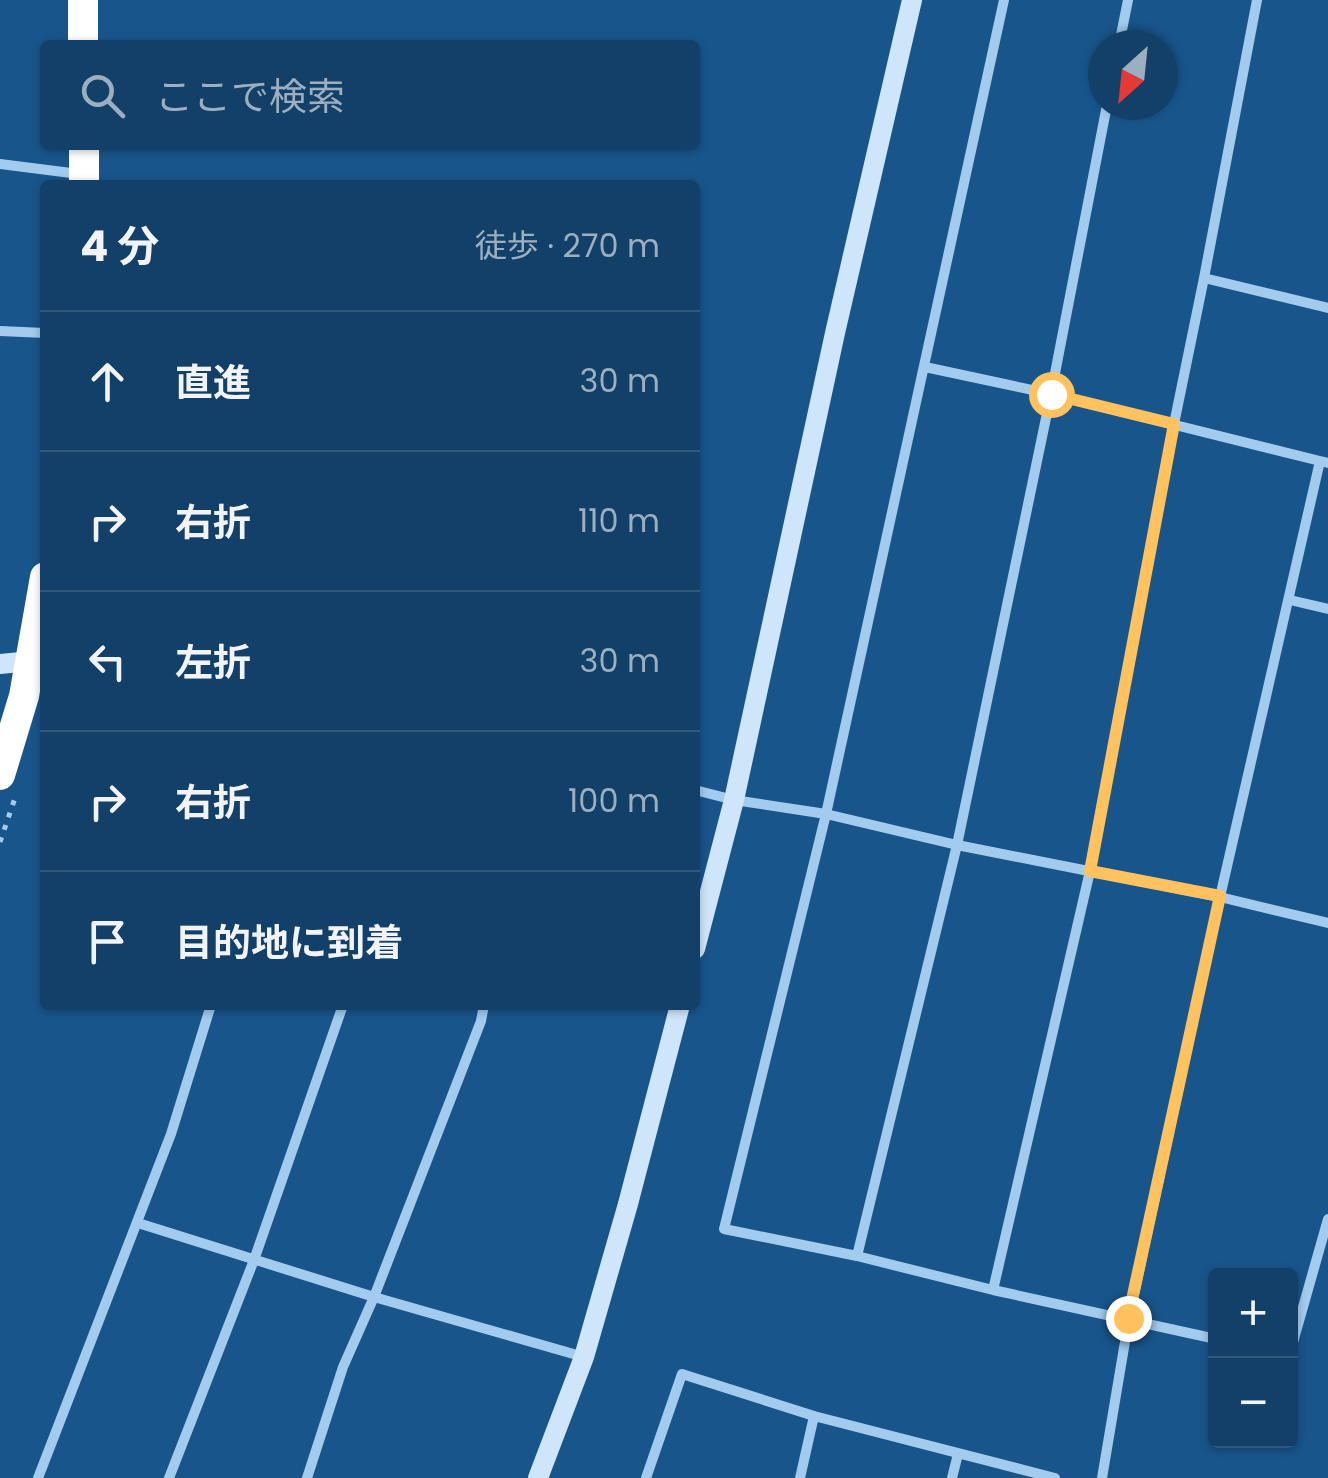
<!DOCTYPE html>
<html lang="ja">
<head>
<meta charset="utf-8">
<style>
	body { margin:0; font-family:Poppins,"Noto Sans JP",sans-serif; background:#1b476e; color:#f1f3f6 }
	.controls { position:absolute; right:30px; bottom:30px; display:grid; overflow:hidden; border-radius:10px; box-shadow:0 2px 8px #0004 }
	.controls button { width:90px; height:90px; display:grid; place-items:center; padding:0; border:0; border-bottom:2px solid #31597c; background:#124068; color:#f1f3f6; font:50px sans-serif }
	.compass { position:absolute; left:1088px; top:30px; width:90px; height:90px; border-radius:50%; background:#124068; box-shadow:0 2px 8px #0004; rotate:207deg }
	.stop { position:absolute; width:30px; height:30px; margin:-22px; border:8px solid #ffc25f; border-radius:50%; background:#fff }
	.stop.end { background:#ffc25f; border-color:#fff; box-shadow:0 2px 10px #0008 }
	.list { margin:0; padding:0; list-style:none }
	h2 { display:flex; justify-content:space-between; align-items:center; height:130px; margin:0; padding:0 40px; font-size:42px }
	h2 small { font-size:32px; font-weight:400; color:#9cafc0 }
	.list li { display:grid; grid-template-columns:65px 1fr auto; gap:30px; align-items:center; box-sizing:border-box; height:140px; padding:0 40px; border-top:2px solid #31597c }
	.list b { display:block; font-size:38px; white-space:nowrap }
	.list em { font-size:32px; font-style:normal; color:#9cafc0 }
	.icon { flex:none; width:55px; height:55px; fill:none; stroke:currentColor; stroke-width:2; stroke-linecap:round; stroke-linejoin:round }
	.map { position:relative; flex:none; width:1328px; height:1478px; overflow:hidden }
	.search { position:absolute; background:#124068; box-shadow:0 2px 8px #0004; left:40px; top:40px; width:660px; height:110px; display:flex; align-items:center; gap:25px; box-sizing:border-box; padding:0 35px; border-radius:10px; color:#9cafc0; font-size:38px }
	.panel { position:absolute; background:#124068; box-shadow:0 2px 8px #0004; left:40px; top:180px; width:660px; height:830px; border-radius:10px }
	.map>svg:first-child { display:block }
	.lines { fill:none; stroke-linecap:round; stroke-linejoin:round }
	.path { stroke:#a2cbee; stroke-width:5; stroke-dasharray:5 8; stroke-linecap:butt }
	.street { stroke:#a2cbee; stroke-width:10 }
	.secondary { stroke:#cfe6fa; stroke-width:20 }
	.highway { stroke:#fff; stroke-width:30 }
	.route { stroke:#ffc25f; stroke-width:12 }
</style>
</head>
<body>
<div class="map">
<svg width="1328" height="1478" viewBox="0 0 1328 1478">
	<rect width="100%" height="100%" fill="#18558b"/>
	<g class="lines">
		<!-- path -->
		<path class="path" d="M 0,842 L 15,798"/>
		<!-- street -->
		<path class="street" d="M 1004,0 L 826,814 L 724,1229 L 857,1256 L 993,1290 L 1216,1339
			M 1119,45 L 1128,0
			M 0,164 L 79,174
			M 1204,278 L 1328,308
			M 0,331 L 45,333
			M 925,367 L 1051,394 L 1320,461
			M 1290,600 L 1328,609
			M 695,790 L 734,800 L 826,814 L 957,845 L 1220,897 L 1328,923
			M 138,1223 L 374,1297 L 584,1357
			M 857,1256 L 957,845 L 1051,394 L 1107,105
			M 993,1290 L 1090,871 L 1174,424 L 1204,278 L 1257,0
			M 1290,1353 L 1328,1219
			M 38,1478 L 171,1134 L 211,1005
			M 169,1478 L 254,1260 L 343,1005
			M 307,1478 L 343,1367 L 374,1297 L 481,1021 L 484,1005
			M 646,1478 L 682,1374 L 814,1416 L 1055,1478
			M 800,1478 L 814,1416
			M 952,1478 L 958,1454
			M 1102,1478 L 1129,1318 L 1220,897 L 1320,461 L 1328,463"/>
		<!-- secondary -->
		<path class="secondary" d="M 0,664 L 31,661
			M 695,949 L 734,800 L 835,333 L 912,0
			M 538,1478 L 584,1357 L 628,1204 L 680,1005"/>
		<!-- highway -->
		<path class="highway" d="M 83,0 L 83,45
			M 84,145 L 84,185
			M 0,775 L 24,696 L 45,577"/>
	</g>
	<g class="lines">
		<!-- route -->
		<path class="route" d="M 1051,394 L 1174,424 L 1090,871 L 1220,896 L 1128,1318"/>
	</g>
</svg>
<div class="controls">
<button>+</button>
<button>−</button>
</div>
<svg class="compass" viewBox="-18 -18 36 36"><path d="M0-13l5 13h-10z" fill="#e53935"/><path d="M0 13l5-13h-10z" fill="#9cafc0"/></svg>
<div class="stop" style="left:1051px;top:394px"></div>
<div class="stop end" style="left:1128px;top:1318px"></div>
<div class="search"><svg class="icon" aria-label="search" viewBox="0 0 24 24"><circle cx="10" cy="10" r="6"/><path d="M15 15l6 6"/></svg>ここで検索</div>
<section class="panel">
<h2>4 分<small>徒歩 · 270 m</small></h2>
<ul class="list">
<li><svg class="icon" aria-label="ahead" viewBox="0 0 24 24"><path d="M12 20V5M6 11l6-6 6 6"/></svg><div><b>直進</b></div><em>30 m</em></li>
<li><svg class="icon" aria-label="right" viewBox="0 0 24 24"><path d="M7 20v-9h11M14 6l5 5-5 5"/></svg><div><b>右折</b></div><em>110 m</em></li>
<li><svg class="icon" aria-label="left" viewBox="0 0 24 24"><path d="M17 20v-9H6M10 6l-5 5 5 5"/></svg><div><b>左折</b></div><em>30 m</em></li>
<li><svg class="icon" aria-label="right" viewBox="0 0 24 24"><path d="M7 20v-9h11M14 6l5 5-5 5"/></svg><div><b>右折</b></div><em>100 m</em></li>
<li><svg class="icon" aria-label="arrive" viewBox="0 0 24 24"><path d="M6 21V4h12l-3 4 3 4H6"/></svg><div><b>目的地に到着</b></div></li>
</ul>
</section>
</div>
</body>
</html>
